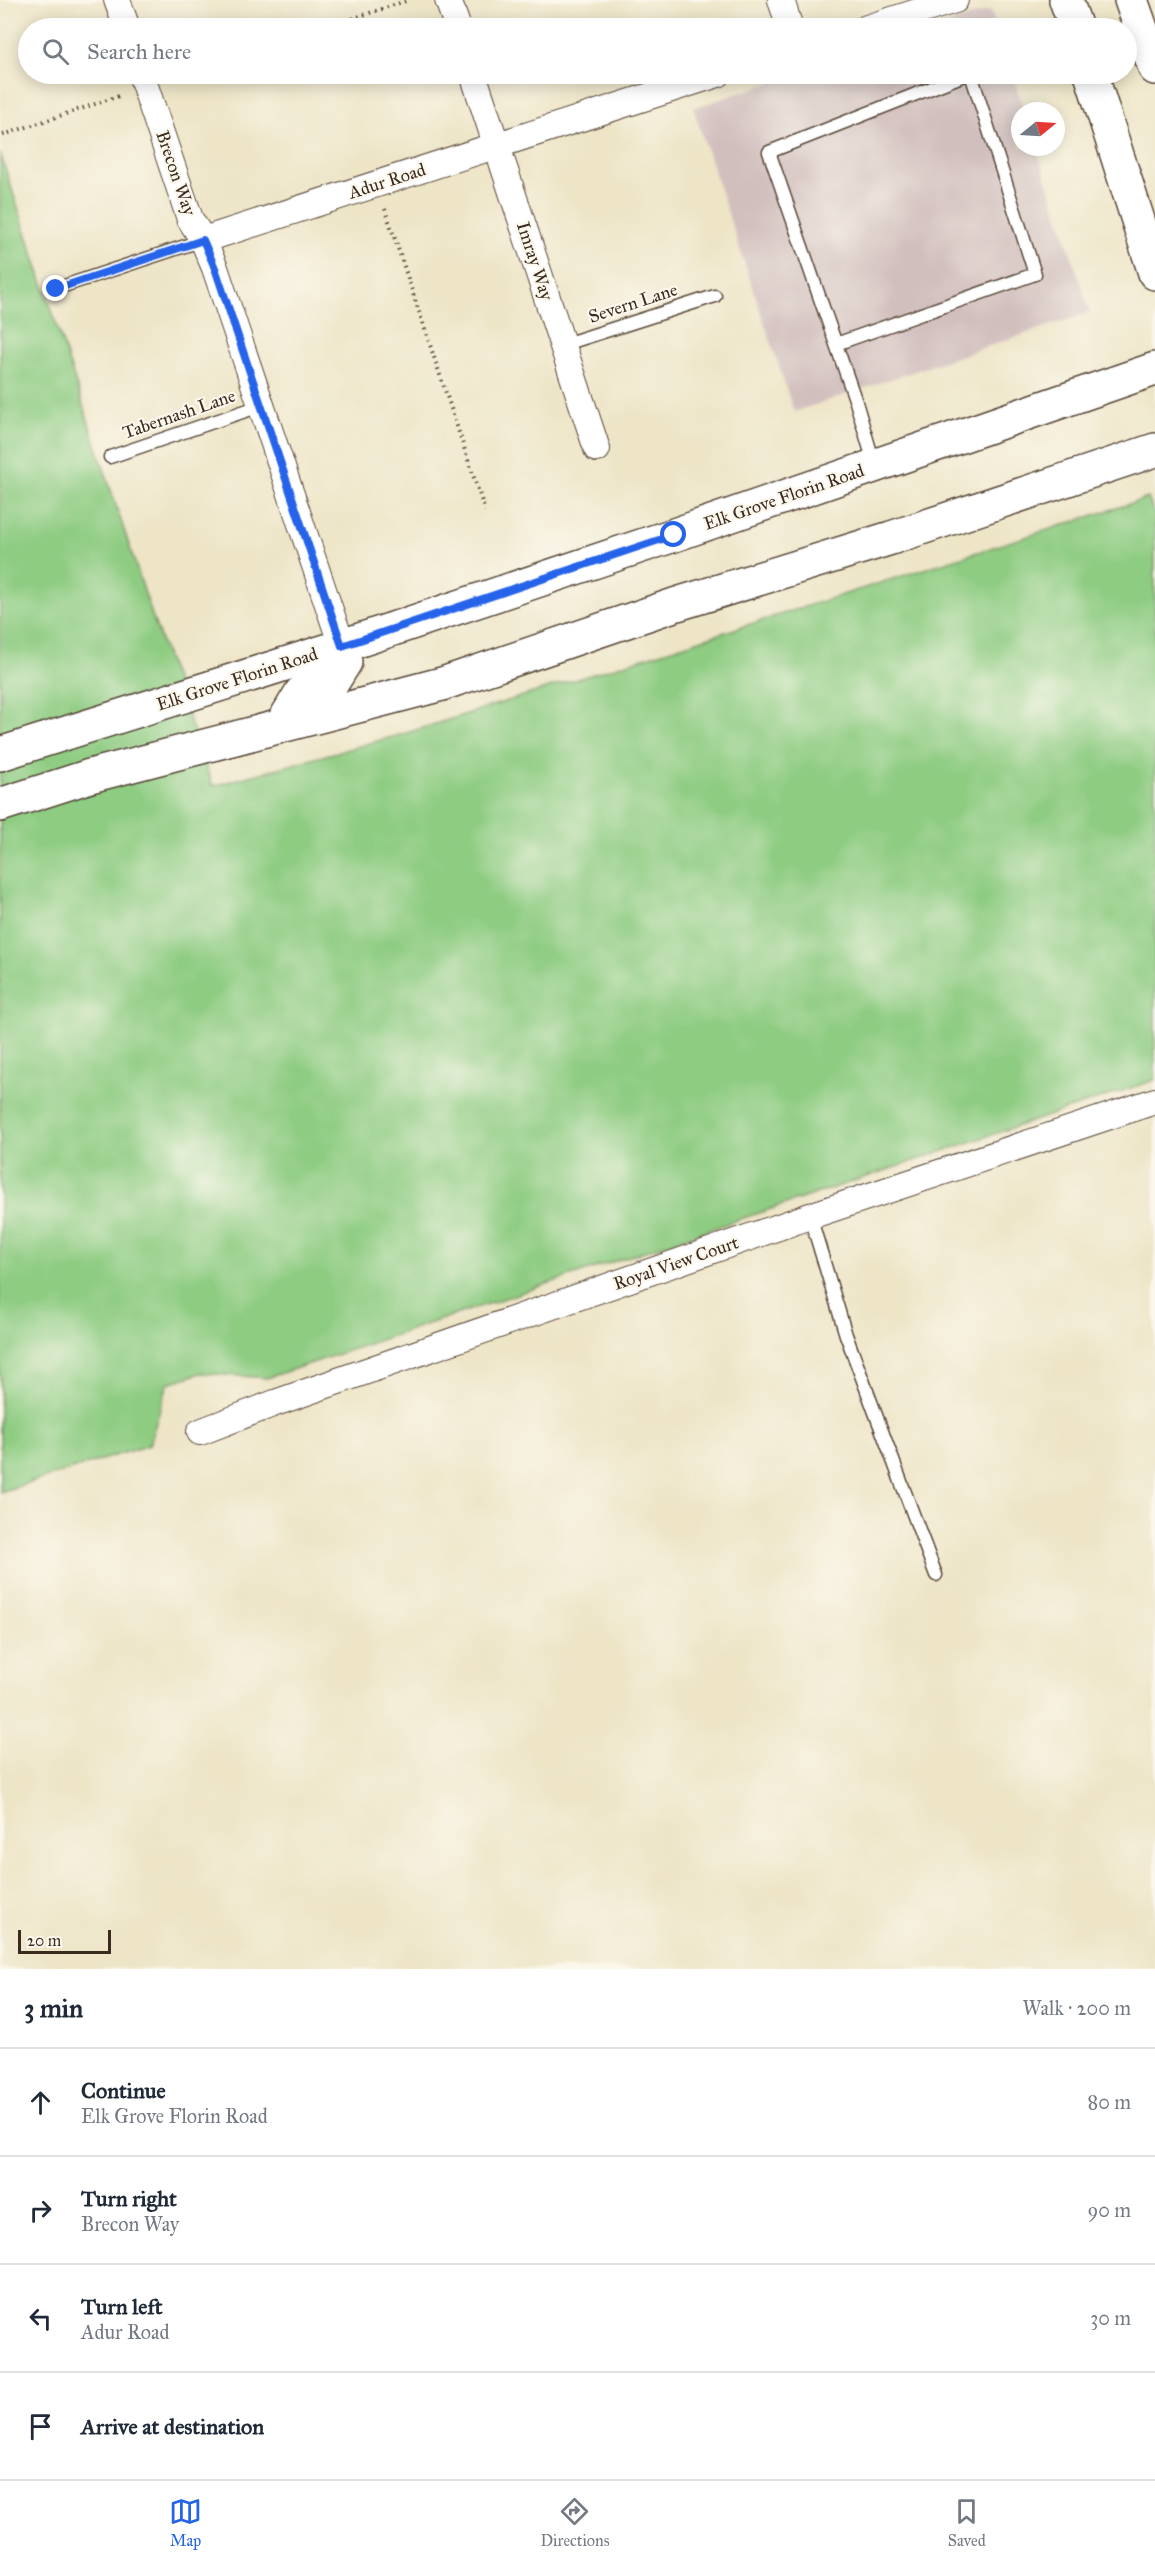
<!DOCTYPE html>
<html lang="en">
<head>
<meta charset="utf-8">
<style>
	body { margin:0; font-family:"IM FELL Great Primer",serif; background:#f2f2f3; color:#1f2937 }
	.compass { position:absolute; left:1011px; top:102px; width:54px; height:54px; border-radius:50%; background:#fff; box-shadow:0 3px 15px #0003; rotate:72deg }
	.scale { position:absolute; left:18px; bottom:15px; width:93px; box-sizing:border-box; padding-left:6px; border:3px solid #3b2a1e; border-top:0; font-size:16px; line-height:21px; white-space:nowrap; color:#3b2a1e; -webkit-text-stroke:4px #fbf7ec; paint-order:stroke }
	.stop { position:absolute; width:18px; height:18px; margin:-14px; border:4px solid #2563eb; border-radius:50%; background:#fff }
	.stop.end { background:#2563eb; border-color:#fff; box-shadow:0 2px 6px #0008 }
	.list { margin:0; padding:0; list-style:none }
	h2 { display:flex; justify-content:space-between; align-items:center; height:78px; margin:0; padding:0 24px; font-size:26px }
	h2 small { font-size:20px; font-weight:400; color:#747a83 }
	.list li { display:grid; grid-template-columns:39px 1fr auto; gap:18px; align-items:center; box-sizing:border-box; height:108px; padding:0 24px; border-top:2px solid #e0e1e3 }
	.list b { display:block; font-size:22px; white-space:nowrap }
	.list p { margin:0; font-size:20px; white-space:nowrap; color:#747a83 }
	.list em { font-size:20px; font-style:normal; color:#747a83 }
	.icon { flex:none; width:33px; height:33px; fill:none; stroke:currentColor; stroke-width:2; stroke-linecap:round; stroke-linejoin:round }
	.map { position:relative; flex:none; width:1155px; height:1969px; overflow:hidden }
	.search { position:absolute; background:#fff; box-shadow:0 3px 15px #0003; left:18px; right:18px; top:18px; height:66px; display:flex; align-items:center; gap:15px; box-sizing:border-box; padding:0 21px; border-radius:33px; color:#747a83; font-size:22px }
	.sheet { height:510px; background:#fff }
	nav { display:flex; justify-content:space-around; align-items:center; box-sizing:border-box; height:84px; border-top:2px solid #e0e1e3; background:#fff; font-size:16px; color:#747a83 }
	nav a { display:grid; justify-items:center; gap:3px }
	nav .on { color:#2563eb }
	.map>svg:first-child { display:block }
	.industrial { fill:#d1bfbe }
	.green { fill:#8ecc82; stroke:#647b50; stroke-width:1.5 }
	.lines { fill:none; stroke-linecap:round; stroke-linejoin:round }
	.lane-casing { stroke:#564637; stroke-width:15 }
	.street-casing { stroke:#564637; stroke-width:28 }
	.secondary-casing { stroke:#564637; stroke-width:36 }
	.primary-casing { stroke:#564637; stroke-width:36 }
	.path { stroke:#564637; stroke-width:4; stroke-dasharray:1.5 4.5; stroke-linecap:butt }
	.lane { stroke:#fff; stroke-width:12 }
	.street { stroke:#fff; stroke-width:26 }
	.secondary { stroke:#fff; stroke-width:33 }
	.primary { stroke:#fff; stroke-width:33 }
	.route { stroke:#2563eb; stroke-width:8 }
	.labels { text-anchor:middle; stroke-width:4.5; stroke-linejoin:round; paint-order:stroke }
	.street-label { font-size:18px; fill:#3b2a1e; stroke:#fbf7ec }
</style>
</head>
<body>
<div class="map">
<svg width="1155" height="1969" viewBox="0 0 1155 1969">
	<rect width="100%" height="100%" fill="#fbf7ec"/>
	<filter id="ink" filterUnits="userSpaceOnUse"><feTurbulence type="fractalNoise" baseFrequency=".0167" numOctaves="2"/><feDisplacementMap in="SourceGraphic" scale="12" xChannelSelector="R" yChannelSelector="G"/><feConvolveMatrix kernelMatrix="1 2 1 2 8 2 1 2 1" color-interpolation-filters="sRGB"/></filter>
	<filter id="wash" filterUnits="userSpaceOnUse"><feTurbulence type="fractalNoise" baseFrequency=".008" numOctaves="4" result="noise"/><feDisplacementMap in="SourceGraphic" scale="24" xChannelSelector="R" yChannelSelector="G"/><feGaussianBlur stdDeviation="1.35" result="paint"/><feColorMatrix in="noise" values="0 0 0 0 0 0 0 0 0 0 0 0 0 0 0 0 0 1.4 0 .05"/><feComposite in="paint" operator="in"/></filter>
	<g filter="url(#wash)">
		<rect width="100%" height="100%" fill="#eee5c7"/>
		<!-- industrial -->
		<path class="industrial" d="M 991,10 L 997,28 L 934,28 Z
			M 797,74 L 1012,74 L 1024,111 L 1020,111 L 1020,147 L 1036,147 L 1090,312 L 794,412 L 693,108 Z"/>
		<!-- green -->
		<path class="green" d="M 0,153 L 153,618 L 213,786 L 410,732 L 1148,498 L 1155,516 L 1155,1080 L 267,1378 L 201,1373 L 168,1383 L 149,1445 L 0,1492 Z"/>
	</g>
	<g filter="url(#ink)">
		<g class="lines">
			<defs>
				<path id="lane" d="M 55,289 L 203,240
					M 836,344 L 1035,274 L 971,74
					M 562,345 L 715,296
					M 110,457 L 260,406
					M 874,463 L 856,402 L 769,152 L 967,74
					M 810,1216 L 846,1335 L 936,1575"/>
				<path id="street" d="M 117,0 L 127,28
					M 448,0 L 458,28
					M 781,0 L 790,28
					M 867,28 L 955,0
					M 141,74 L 190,219 L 203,240 L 215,268 L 342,646
					M 473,74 L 597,449
					M 203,240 L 718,74
					M 200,1432 L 275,1403 L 810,1216 L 1155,1101"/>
				<path id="secondary" d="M 1066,0 L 1076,28
					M 1131,0 L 1155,68
					M 1091,74 L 1155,273"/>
				<path id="primary" d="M 281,726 L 301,693 L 332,683 L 345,662 L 342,646
					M 0,754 L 342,646 L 674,535 L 1155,369
					M 0,805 L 90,776 L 442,684 L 674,605 L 891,538 L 1155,450"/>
			</defs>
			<!-- lane casing -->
			<use href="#lane" class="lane-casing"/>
			<!-- street casing -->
			<use href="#street" class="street-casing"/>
			<!-- secondary casing -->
			<use href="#secondary" class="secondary-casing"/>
			<!-- primary casing -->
			<use href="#primary" class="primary-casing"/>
			<!-- path -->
			<path class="path" d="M 324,28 L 409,0
				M 172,79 L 188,74
				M 3,135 L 119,96
				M 385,209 L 485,511"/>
			<!-- lane -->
			<use href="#lane" class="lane"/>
			<!-- street -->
			<use href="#street" class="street"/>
			<!-- secondary -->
			<use href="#secondary" class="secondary"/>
			<!-- primary -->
			<use href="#primary" class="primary"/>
		</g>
	</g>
	<g class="lines" filter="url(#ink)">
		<!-- route -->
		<path class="route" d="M 56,289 L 203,240 L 215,268 L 342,646 L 674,535"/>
	</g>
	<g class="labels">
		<!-- street labels -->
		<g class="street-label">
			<text transform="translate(176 173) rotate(71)" y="6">Brecon Way</text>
			<text transform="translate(387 181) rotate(-18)" y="6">Adur Road</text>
			<text transform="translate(535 261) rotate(72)" y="6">Imray Way</text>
			<text transform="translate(633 303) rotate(-18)" y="6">Severn Lane</text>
			<text transform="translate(179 414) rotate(-19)" y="6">Tabernash Lane</text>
			<text transform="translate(784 497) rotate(-19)" y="6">Elk Grove Florin Road</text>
			<text transform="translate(237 679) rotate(-18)" y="6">Elk Grove Florin Road</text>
			<text transform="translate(676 1263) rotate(-19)" y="6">Royal View Court</text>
		</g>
	</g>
</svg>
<svg class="compass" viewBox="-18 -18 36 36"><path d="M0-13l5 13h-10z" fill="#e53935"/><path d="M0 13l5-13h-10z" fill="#747a83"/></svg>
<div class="scale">20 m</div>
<div class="stop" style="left:674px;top:535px"></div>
<div class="stop end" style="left:56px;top:289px"></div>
<div class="search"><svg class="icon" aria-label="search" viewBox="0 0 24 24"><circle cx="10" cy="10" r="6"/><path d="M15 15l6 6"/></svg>Search here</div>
</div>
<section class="sheet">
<h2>3 min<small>Walk · 200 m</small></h2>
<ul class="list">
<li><svg class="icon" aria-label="ahead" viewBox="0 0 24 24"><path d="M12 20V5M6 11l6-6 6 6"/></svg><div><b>Continue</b><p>Elk Grove Florin Road</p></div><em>80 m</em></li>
<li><svg class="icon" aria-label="right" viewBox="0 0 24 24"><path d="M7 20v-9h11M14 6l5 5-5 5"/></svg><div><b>Turn right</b><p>Brecon Way</p></div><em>90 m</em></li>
<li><svg class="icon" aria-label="left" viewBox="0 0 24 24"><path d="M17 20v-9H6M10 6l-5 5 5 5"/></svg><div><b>Turn left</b><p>Adur Road</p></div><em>30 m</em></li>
<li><svg class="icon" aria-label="arrive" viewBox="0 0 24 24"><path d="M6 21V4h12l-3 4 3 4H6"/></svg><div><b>Arrive at destination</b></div></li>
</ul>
</section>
<nav>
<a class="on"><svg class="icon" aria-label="map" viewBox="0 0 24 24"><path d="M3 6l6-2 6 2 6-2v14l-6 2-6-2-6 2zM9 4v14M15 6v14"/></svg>Map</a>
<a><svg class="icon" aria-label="directions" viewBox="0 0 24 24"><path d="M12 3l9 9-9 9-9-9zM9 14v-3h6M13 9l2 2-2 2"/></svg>Directions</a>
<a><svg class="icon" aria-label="saved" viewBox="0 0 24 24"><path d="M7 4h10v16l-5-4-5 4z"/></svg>Saved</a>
</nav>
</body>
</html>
